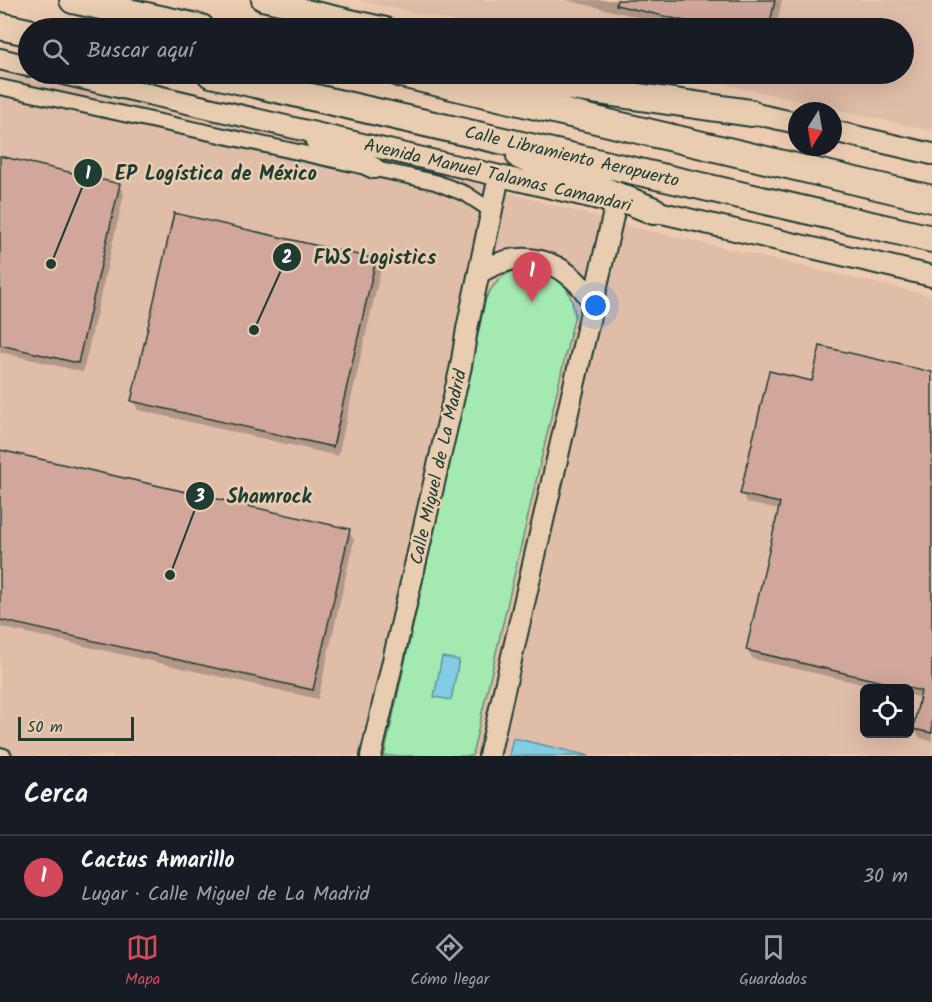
<!DOCTYPE html>
<html lang="es">
<head>
<meta charset="utf-8">
<style>
	body { margin:0; font-family:Kalam,sans-serif; background:#242831; color:#f1f3f6 }
	.controls { position:absolute; right:18px; bottom:18px; display:grid; overflow:hidden; border-radius:9px; box-shadow:0 6px 24px #0002 }
	.controls button { width:54px; height:54px; display:grid; place-items:center; padding:0; border:0; border-bottom:2px solid #363941; background:#171b24; color:#f1f3f6; font:30px sans-serif }
	.compass { position:absolute; left:788px; top:102px; width:54px; height:54px; border-radius:50%; background:#171b24; box-shadow:0 6px 24px #0002; rotate:191deg }
	.scale { position:absolute; left:18px; bottom:15px; width:116px; box-sizing:border-box; padding-left:6px; border:3px solid #1f3d34; border-top:0; font-size:16px; line-height:21px; white-space:nowrap; color:#1f3d34; -webkit-text-stroke:4px #e9cdb0; paint-order:stroke }
	.you { position:absolute; left:596px; top:306px; width:21px; height:21px; margin:-15px; border:4px solid #fff; border-radius:50%; background:#1a73e8; box-shadow:0 0 0 9px #1a73e833 }
	.badge { display:grid; place-items:center; width:39px; height:39px; border-radius:50%; background:#d1495b; color:#fff; font-size:20px; font-weight:700 }
	.pin { position:absolute; translate:-50% -50px; filter:drop-shadow(0 2px 3px #0008) }
	.pin::after { content:''; position:absolute; top:32px; width:21px; height:18px; background:inherit; clip-path:polygon(0 0,100% 0,50% 100%) }
	.list { margin:0; padding:0; list-style:none }
	h2 { display:flex; justify-content:space-between; align-items:center; height:78px; margin:0; padding:0 24px; font-size:26px }
	h2 small { font-size:20px; font-weight:400; color:#9ea1a6 }
	.list li { display:grid; grid-template-columns:39px 1fr auto; gap:18px; align-items:center; box-sizing:border-box; height:84px; padding:0 24px; border-top:2px solid #363941 }
	.list b { display:block; font-size:22px; white-space:nowrap }
	.list p { margin:0; font-size:20px; white-space:nowrap; color:#9ea1a6 }
	.list em { font-size:20px; font-style:normal; color:#9ea1a6 }
	.icon { flex:none; width:33px; height:33px; fill:none; stroke:currentColor; stroke-width:2; stroke-linecap:round; stroke-linejoin:round }
	.map { position:relative; flex:none; width:932px; height:756px; overflow:hidden }
	.search { position:absolute; background:#171b24; box-shadow:0 6px 24px #0002; left:18px; right:18px; top:18px; height:66px; display:flex; align-items:center; gap:15px; box-sizing:border-box; padding:0 21px; border-radius:33px; color:#9ea1a6; font-size:22px }
	.sheet { height:162px; background:#171b24 }
	nav { display:flex; justify-content:space-around; align-items:center; box-sizing:border-box; height:84px; border-top:2px solid #363941; background:#171b24; font-size:16px; color:#9ea1a6 }
	nav a { display:grid; justify-items:center; gap:3px }
	nav .on { color:#d1495b }
	.map>svg:first-child { display:block }
	.built { fill:#e0bda8; fill-rule:evenodd }
	.green { fill:#a4e8b2; stroke:#629273; stroke-width:1.5 }
	.water { fill:#83cde4; stroke:#5b939e; stroke-width:1.5 }
	.shadow { fill:#0003 }
	.building { fill:#d0a79a; stroke:#1f3d34; stroke-width:1.5 }
	.lines { fill:none; stroke-linecap:round; stroke-linejoin:round }
	.street-casing { stroke:#1f3d34; stroke-width:18 }
	.secondary-casing { stroke:#1f3d34; stroke-width:24 }
	.highway-casing { stroke:#1f3d34; stroke-width:30 }
	.street { stroke:#e9cdb0; stroke-width:14 }
	.secondary { stroke:#e9cdb0; stroke-width:20 }
	.highway { stroke:#e9cdb0; stroke-width:26 }
	.labels { text-anchor:middle; stroke-width:5; stroke-linejoin:round; paint-order:stroke }
	.street-label { font-size:18px; fill:#1f3d34; stroke:#e9cdb0 }
	.leader { fill:none; stroke:#1f3d34; stroke-width:2 }
	.callout-dot { fill:#1f3d34; stroke:#e9cdb0; stroke-width:2 }
	.mark-label { font-size:18px; text-anchor:middle; font-weight:bold; fill:#fff }
	.callout-label { font-size:20px; text-anchor:middle; font-weight:bold; fill:#1f3d34; stroke:#e9cdb0; stroke-width:5; stroke-linejoin:round; paint-order:stroke }
</style>
</head>
<body>
<div class="map">
<svg width="932" height="756" viewBox="0 0 932 756">
	<rect width="100%" height="100%" fill="#edcbb1"/>
	<filter id="ink" filterUnits="userSpaceOnUse"><feTurbulence type="fractalNoise" baseFrequency=".0167" numOctaves="2"/><feDisplacementMap in="SourceGraphic" scale="12" xChannelSelector="R" yChannelSelector="G"/><feConvolveMatrix kernelMatrix="1 2 1 2 8 2 1 2 1" color-interpolation-filters="sRGB"/></filter>
	<g filter="url(#ink)">
		<!-- built -->
		<path class="built" d="M 357,0 L 932,0 L 932,131 L 680,74 L 904,74 L 904,28 L 483,28 Z
			M 0,72 L 437,173 L 633,227 L 932,296 L 932,756 L 0,756 ZM 864,688 L 910,688 L 910,734 L 864,734 Z"/>
		<!-- green -->
		<path class="green" d="M 525,267 C 558,267 569,284 575,314 L 472,756 L 384,756 L 486,298 C 495,280 506,272 525,267 Z"/>
		<!-- water -->
		<path class="water" d="M 442,657 L 459,660 L 451,700 L 434,697 Z
			M 513,738 L 590,756 L 509,756 Z"/>
		<!-- shadow -->
		<path class="shadow" d="M 566,0 L 782,0 L 776,28 L 684,28 Z
			M 0,158 L 119,185 L 124,194 L 83,372 L 0,352 Z
			M 375,260 L 381,269 L 338,456 L 138,410 L 133,401 Z
			M 932,373 L 932,741 L 920,738 L 914,729 L 921,698 L 910,695 L 910,688 L 880,688 L 753,659 L 747,650 L 780,510 L 747,503 L 742,493 L 813,382 Z
			M 0,452 L 349,531 L 354,540 L 318,699 L 0,627 Z"/>
		<!-- building -->
		<path class="building" d="M 617,0 L 775,0 L 769,28 L 715,28 L 616,5 Z
			M 0,156 L 120,184 L 78,363 L 0,345 Z
			M 174,213 L 376,259 L 333,447 L 131,401 Z
			M 820,346 L 932,372 L 932,733 L 913,729 L 921,691 L 746,650 L 780,503 L 740,494 L 769,371 L 812,381 Z
			M 0,450 L 350,529 L 313,690 L 0,620 Z"/>
		<g class="lines">
			<defs>
				<path id="street" d="M 0,87 L 435,182 L 466,194 L 492,211
					M 0,755 L 4,756"/>
				<path id="secondary" d="M 262,0 L 386,28
					M 0,59 L 28,66
					M 63,74 L 607,201
					M 580,74 L 628,84
					M 738,110 L 797,123
					M 833,131 L 932,154
					M 316,141 L 374,168
					M 641,208 L 932,276
					M 479,273 C 522,246 565,259 592,301
					M 371,756 L 461,366 L 467,329 L 499,176
					M 489,756 L 616,203"/>
				<path id="highway" d="M 73,0 L 201,28
					M 0,26 L 28,32
					M 211,74 L 932,239
					M 401,74 L 932,199
					M 466,76 L 522,80 L 751,113
					M 520,156 L 654,211"/>
			</defs>
			<!-- street casing -->
			<use href="#street" class="street-casing"/>
			<!-- secondary casing -->
			<use href="#secondary" class="secondary-casing"/>
			<!-- highway casing -->
			<use href="#highway" class="highway-casing"/>
			<!-- street -->
			<use href="#street" class="street"/>
			<!-- secondary -->
			<use href="#secondary" class="secondary"/>
			<!-- highway -->
			<use href="#highway" class="highway"/>
		</g>
	</g>
	<g class="labels">
		<!-- street labels -->
		<g class="street-label">
			<text transform="translate(572 156) rotate(13)" y="6">Calle Libramiento Aeropuerto</text>
			<text transform="translate(498 175) rotate(13)" y="6">Avenida Manuel Talamas Camandari</text>
			<text transform="translate(438 467) rotate(-77)" y="6">Calle Miguel de La Madrid</text>
		</g>
	</g>
	<!-- callouts -->
	<path class="leader" d="M51 264L88 173M254 330L287 257M170 575L200 496"/>
	<g class="callout-dot">
		<circle cx="51" cy="264" r="6"/>
		<circle cx="254" cy="330" r="6"/>
		<circle cx="170" cy="575" r="6"/>
		<circle cx="88" cy="173" r="15"/>
		<circle cx="287" cy="257" r="15"/>
		<circle cx="200" cy="496" r="15"/>
	</g>
	<g class="mark-label">
		<text x="88" y="179">1</text>
		<text x="287" y="263">2</text>
		<text x="200" y="502">3</text>
	</g>
	<g class="callout-label">
		<text x="216" y="180">EP Logística de México</text>
		<text x="375" y="264">FWS Logistics</text>
		<text x="269" y="503">Shamrock</text>
	</g>
</svg>
<div class="controls">
<button><svg class="icon" aria-label="locate" viewBox="0 0 24 24"><circle cx="12" cy="12" r="6"/><path d="M12 2v4M12 18v4M2 12h4M18 12h4"/></svg></button>
</div>
<svg class="compass" viewBox="-18 -18 36 36"><path d="M0-13l5 13h-10z" fill="#e53935"/><path d="M0 13l5-13h-10z" fill="#9ea1a6"/></svg>
<div class="scale">50 m</div>
<div class="you"></div>
<div class="pin badge" style="left:532px;top:302px">1</div>
<div class="search"><svg class="icon" aria-label="search" viewBox="0 0 24 24"><circle cx="10" cy="10" r="6"/><path d="M15 15l6 6"/></svg>Buscar aquí</div>
</div>
<section class="sheet">
<h2>Cerca<small></small></h2>
<ul class="list">
<li><span class="badge">1</span><div><b>Cactus Amarillo</b><p>Lugar · Calle Miguel de La Madrid</p></div><em>30 m</em></li>
</ul>
</section>
<nav>
<a class="on"><svg class="icon" aria-label="map" viewBox="0 0 24 24"><path d="M3 6l6-2 6 2 6-2v14l-6 2-6-2-6 2zM9 4v14M15 6v14"/></svg>Mapa</a>
<a><svg class="icon" aria-label="directions" viewBox="0 0 24 24"><path d="M12 3l9 9-9 9-9-9zM9 14v-3h6M13 9l2 2-2 2"/></svg>Cómo llegar</a>
<a><svg class="icon" aria-label="saved" viewBox="0 0 24 24"><path d="M7 4h10v16l-5-4-5 4z"/></svg>Guardados</a>
</nav>
</body>
</html>
